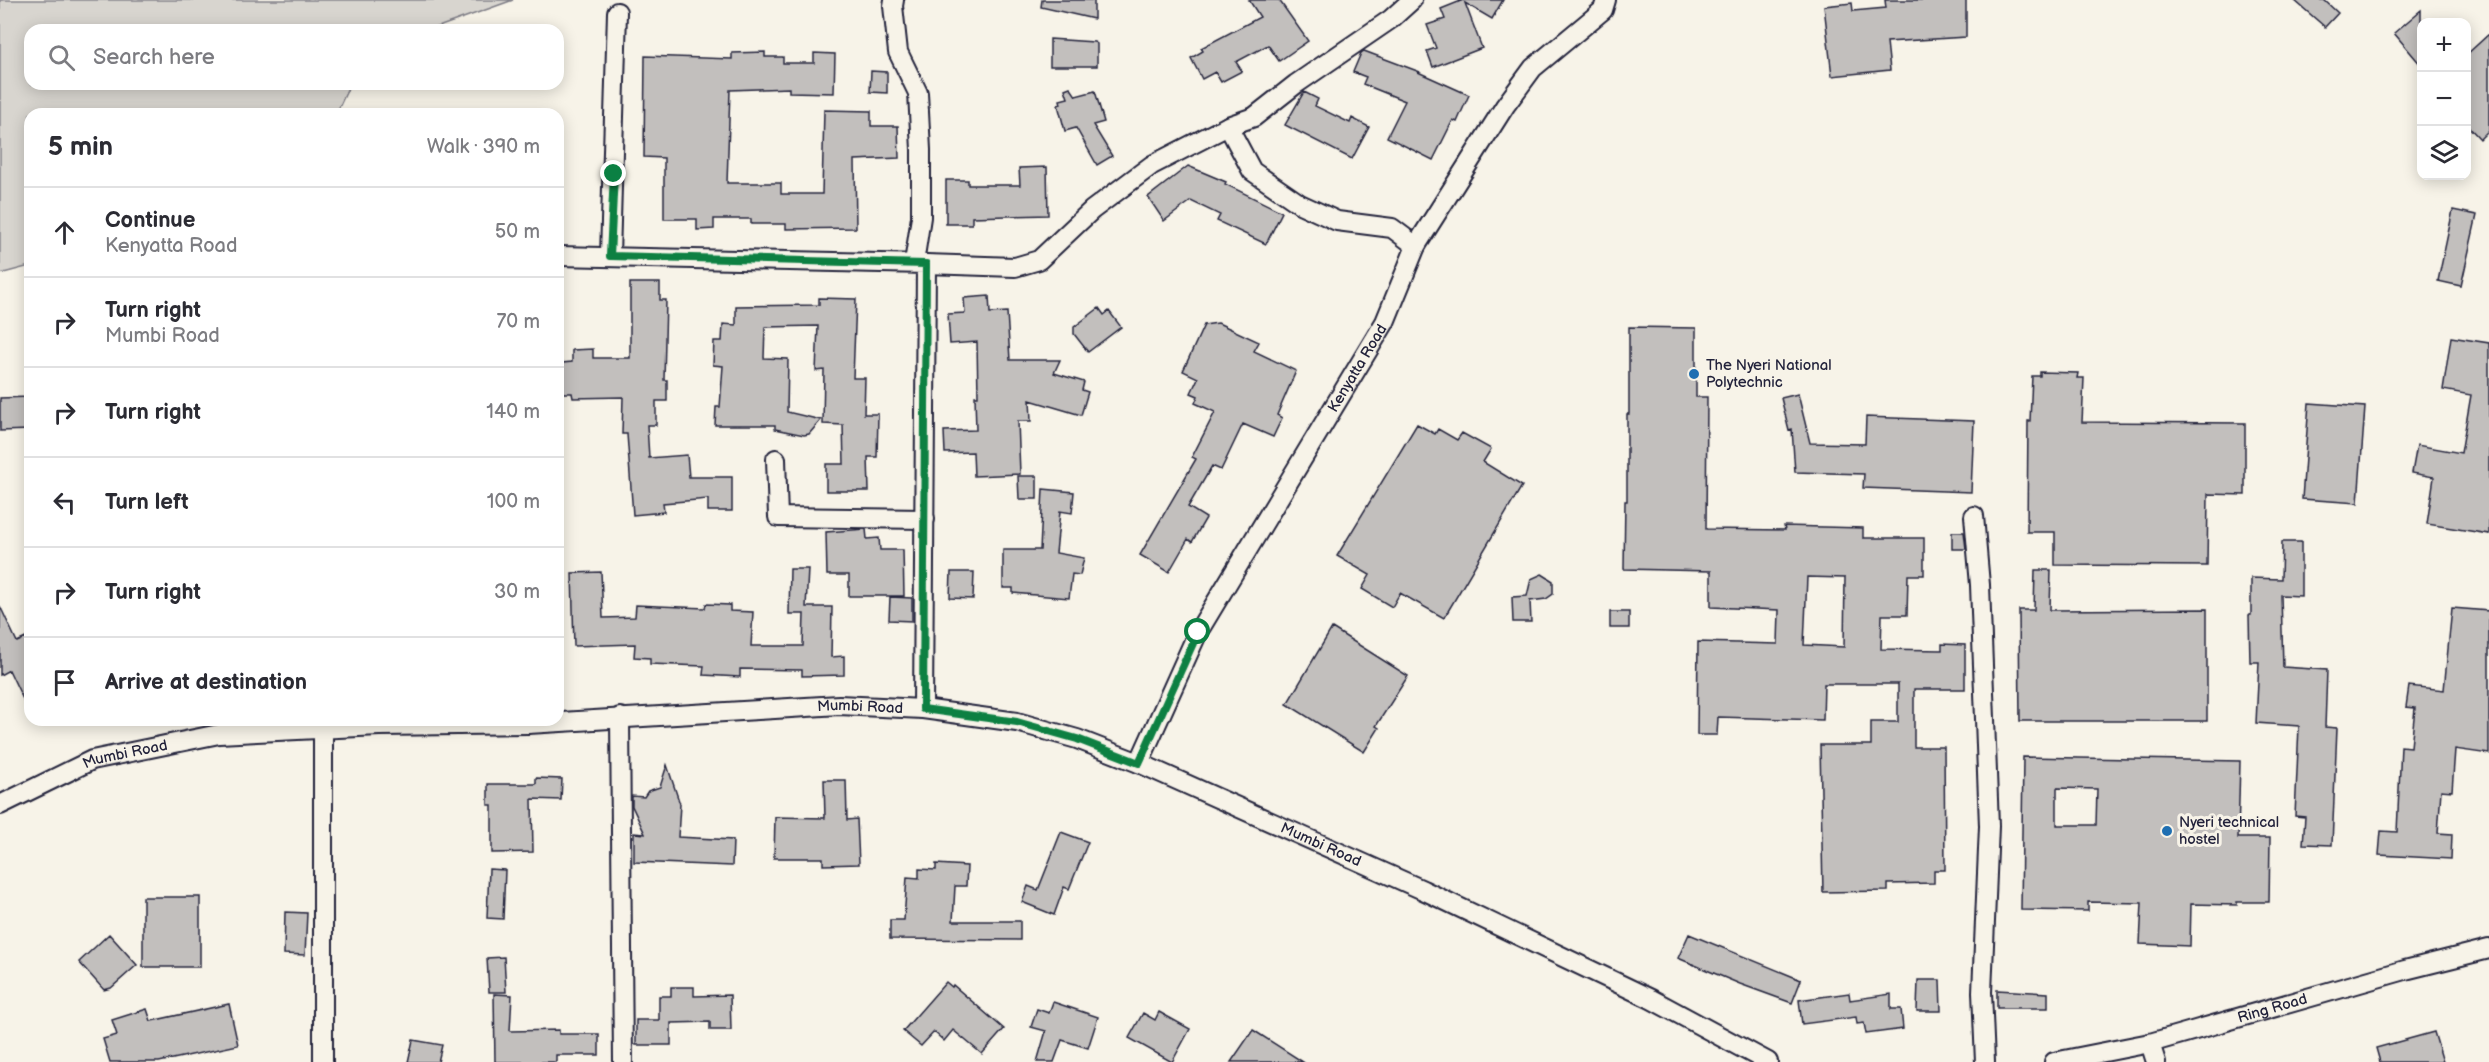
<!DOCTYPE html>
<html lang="en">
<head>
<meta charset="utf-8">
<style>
	body { margin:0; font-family:"Balsamiq Sans",sans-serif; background:#f7f7f7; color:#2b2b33 }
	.controls { position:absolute; right:18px; top:18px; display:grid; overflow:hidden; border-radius:12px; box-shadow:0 3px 15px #0003 }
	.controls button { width:54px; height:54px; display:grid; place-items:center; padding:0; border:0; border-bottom:2px solid #e1e1e2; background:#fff; color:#2b2b33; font:30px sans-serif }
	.stop { position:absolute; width:18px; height:18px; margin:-14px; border:4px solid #0b8043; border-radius:50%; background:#fff }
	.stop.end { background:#0b8043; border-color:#fff; box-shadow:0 2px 6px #0008 }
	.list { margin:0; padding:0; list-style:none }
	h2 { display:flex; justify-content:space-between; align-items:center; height:78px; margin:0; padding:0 24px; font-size:26px }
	h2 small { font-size:20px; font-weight:400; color:#7c7c81 }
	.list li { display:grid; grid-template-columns:39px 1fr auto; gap:18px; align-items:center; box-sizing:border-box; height:90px; padding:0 24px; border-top:2px solid #e1e1e2 }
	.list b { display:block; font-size:22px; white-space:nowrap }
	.list p { margin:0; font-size:20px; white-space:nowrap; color:#7c7c81 }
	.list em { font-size:20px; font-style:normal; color:#7c7c81 }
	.icon { flex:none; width:33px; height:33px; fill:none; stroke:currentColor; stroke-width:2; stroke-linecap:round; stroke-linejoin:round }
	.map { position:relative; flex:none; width:2489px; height:1062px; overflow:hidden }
	.search { position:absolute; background:#fff; box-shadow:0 3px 15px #0003; left:24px; top:24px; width:540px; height:66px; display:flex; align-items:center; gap:15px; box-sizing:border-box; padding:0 21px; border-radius:18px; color:#7c7c81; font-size:22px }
	.panel { position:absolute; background:#fff; box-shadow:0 3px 15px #0003; left:24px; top:108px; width:540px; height:618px; border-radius:18px }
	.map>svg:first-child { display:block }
	.green { fill:#d8d5cf; stroke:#7d7c85; stroke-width:1.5 }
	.building { fill:#c2bfbd; stroke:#22223b; stroke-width:1.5; fill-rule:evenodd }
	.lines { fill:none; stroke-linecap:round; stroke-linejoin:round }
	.minor-casing { stroke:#22223b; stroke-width:22 }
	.minor { stroke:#f7f3e8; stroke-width:18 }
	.route { stroke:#0b8043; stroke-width:8 }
	.poi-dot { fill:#1f6fb2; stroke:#f7f3e8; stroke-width:2 }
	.labels { text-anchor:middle; stroke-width:6; stroke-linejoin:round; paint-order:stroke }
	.poi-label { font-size:15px; fill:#22223b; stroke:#f7f3e8; text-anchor:start }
	.street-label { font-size:15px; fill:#22223b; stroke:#f7f3e8 }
</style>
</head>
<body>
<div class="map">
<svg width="2489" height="1062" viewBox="0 0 2489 1062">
	<rect width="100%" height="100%" fill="#f7f3e8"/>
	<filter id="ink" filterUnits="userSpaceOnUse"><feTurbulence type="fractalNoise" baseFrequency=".0167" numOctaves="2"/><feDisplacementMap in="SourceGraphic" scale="12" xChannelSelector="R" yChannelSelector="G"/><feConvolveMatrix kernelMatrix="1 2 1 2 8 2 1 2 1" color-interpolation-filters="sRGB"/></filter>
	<g filter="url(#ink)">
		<!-- green -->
		<path class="green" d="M 0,0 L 513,0 L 430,30 L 30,30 L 30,84 L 350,84 L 336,114 L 30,114 L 30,266 L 0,274 Z"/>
		<!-- building -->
		<path class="building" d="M 1042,0 L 1094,0 L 1094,19 L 1041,7 Z
			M 1249,0 L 1279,0 L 1308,41 L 1279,61 L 1268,45 L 1236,62 L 1242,71 L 1221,82 L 1215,72 L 1202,79 L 1191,58 L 1203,51 L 1201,48 L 1260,17 Z
			M 1459,0 L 1503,0 L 1492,19 L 1465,3 L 1482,48 L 1433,67 L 1427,51 L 1436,48 L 1427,25 L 1445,19 L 1441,9 L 1461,1 Z
			M 1885,0 L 1966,0 L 1966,37 L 1887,42 L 1890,70 L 1832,76 L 1824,6 L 1852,3 L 1853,11 L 1886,8 Z
			M 2294,0 L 2324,0 L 2338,13 L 2325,27 Z
			M 2421,10 L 2421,65 L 2394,33 Z
			M 2489,34 L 2489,130 L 2480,139 L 2466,124 L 2466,55 Z
			M 1050,39 L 1094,42 L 1097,44 L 1097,66 L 1050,66 Z
			M 1364,51 L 1420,72 L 1418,72 L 1469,95 L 1457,122 L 1453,120 L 1433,160 L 1387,137 L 1405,101 L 1363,84 L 1366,77 L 1353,72 L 1361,53 Z
			M 765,52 L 765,57 L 783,57 L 783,63 L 814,63 L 814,53 L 835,54 L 834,93 L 789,92 L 789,88 L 730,90 L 727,183 L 781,183 L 781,194 L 822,194 L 824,110 L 871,111 L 871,126 L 898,126 L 899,158 L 855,160 L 856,228 L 786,229 L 786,224 L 751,224 L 751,219 L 714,219 L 714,229 L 697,230 L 697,219 L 664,219 L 664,158 L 644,157 L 645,56 L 732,59 L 732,53 Z
			M 871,71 L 887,72 L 887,93 L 870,92 Z
			M 1070,87 L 1076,96 L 1095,91 L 1104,122 L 1093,125 L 1112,156 L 1097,165 L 1076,128 L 1065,131 L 1058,105 L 1061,104 L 1060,100 L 1068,98 L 1065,89 Z
			M 1304,92 L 1318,99 L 1315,106 L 1350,123 L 1352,118 L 1369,127 L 1352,159 L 1285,125 Z
			M 1188,166 L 1226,182 L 1225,184 L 1282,212 L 1266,244 L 1217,221 L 1220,215 L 1191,201 L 1164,221 L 1148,197 Z
			M 1047,167 L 1048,215 L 972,217 L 972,224 L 946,224 L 946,180 L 968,180 L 968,185 L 1020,185 L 1019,168 Z
			M 2453,210 L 2477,215 L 2461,286 L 2438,281 Z
			M 630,283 L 660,283 L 660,300 L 666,300 L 664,380 L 667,380 L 667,401 L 656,401 L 656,425 L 647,425 L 649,458 L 687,455 L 689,477 L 732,477 L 732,511 L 708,511 L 708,499 L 663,503 L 664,512 L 633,515 L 627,434 L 622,434 L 623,397 L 573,398 L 572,393 L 562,393 L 562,363 L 572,362 L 572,350 L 593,349 L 593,358 L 630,358 Z
			M 989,296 L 990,313 L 1007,312 L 1010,360 L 1060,360 L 1054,373 L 1084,382 L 1082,390 L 1088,392 L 1081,415 L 1030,400 L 1031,421 L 1018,421 L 1020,474 L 974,476 L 973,452 L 945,453 L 944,431 L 976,430 L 975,396 L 978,396 L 977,342 L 950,344 L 948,314 L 965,313 L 964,298 Z
			M 819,298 L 856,299 L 853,378 L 865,378 L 864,414 L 878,414 L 877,457 L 868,457 L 869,491 L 826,491 L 826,464 L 844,464 L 843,425 L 823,424 L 824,370 L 816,371 L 818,326 L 765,327 L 764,358 L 788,359 L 787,412 L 821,420 L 809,434 L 804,435 L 775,429 L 775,425 L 715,425 L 716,407 L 720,407 L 723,366 L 713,365 L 714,341 L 722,341 L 723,324 L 736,325 L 736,306 L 819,305 Z
			M 1099,308 L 1104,315 L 1109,311 L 1121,327 L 1088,352 L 1074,334 L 1074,327 Z
			M 1218,323 L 1259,342 L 1254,351 L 1296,371 L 1277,415 L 1282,418 L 1273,437 L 1243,424 L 1221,470 L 1212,466 L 1188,507 L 1206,518 L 1192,542 L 1188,539 L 1169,572 L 1140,555 L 1196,459 L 1192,457 L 1215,412 L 1195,403 L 1198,396 L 1191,393 L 1198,378 L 1183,371 L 1204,325 Z
			M 1629,327 L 1696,328 L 1696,397 L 1707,397 L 1706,529 L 1785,530 L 1784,526 L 1863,528 L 1863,538 L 1924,538 L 1924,575 L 1908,575 L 1907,615 L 1882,615 L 1881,649 L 1942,650 L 1942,644 L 1965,645 L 1965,689 L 1914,689 L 1914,747 L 1944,747 L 1945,870 L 1934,870 L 1934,883 L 1888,884 L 1888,891 L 1823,892 L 1820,745 L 1871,745 L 1871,722 L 1898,722 L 1898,684 L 1824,684 L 1823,720 L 1718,717 L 1717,735 L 1697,735 L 1698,642 L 1778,644 L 1779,610 L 1711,607 L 1711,571 L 1624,569 L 1625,501 L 1627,501 L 1627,414 L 1629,414 ZM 1807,577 L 1845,578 L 1844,647 L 1804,645 Z
			M 2451,337 L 2489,343 L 2489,534 L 2427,524 L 2434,477 L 2412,473 L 2417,445 L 2461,453 L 2471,395 L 2443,390 Z
			M 2040,372 L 2078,373 L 2077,378 L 2084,378 L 2082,422 L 2245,423 L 2245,495 L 2208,494 L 2207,566 L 2055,565 L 2055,532 L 2027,532 L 2028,421 L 2030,421 L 2032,376 L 2040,376 Z
			M 1798,394 L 1810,443 L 1865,444 L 1866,417 L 1974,421 L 1971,492 L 1863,488 L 1864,474 L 1795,472 L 1792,429 L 1789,430 L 1781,398 Z
			M 30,397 L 30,430 L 0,431 L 0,398 Z
			M 2309,403 L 2365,407 L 2358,503 L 2302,499 Z
			M 1417,424 L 1435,434 L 1438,429 L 1457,440 L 1462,433 L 1491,449 L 1483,462 L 1522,486 L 1444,618 L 1400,593 L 1392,607 L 1362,589 L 1370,575 L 1337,556 Z
			M 1018,476 L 1037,476 L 1037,499 L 1019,499 Z
			M 1043,489 L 1074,492 L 1072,513 L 1060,511 L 1056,553 L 1084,558 L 1080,575 L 1072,574 L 1069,598 L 1013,593 L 1013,588 L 1003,588 L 1003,550 L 1040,550 Z
			M 866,529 L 867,539 L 879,538 L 880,550 L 903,550 L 904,596 L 849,596 L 849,575 L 827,575 L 826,532 Z
			M 1952,532 L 1964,532 L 1966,549 L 1952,549 Z
			M 2282,542 L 2301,542 L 2301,596 L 2281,595 L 2283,667 L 2327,670 L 2325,727 L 2337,728 L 2332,845 L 2303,844 L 2305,817 L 2295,816 L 2299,726 L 2256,723 L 2259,662 L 2250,662 L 2249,615 L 2251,615 L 2251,578 L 2281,579 Z
			M 790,569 L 808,569 L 806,607 L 832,607 L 831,657 L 844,656 L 844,675 L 802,676 L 802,670 L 740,669 L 740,677 L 703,675 L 704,666 L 650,664 L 650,658 L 634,657 L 635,644 L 574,646 L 572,573 L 601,572 L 603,618 L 635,617 L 636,605 L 705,608 L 706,604 L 730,605 L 730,611 L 753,612 L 751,646 L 803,646 L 804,614 L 789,614 Z
			M 2035,570 L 2051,570 L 2050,610 L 2207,609 L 2207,721 L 2020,721 L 2019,610 L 2034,610 Z
			M 951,572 L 974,572 L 973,599 L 950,598 Z
			M 1542,574 L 1553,581 L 1553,594 L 1546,599 L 1530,601 L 1531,622 L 1513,622 L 1512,597 L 1527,596 L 1531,579 Z
			M 890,597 L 912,598 L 912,621 L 889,620 Z
			M 0,606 L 17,642 L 30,636 L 30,714 L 9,670 L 0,675 Z
			M 2452,608 L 2489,611 L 2489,754 L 2455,749 L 2452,791 L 2441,790 L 2438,833 L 2452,834 L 2451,859 L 2379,855 L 2381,831 L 2397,832 L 2401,746 L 2411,747 L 2415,708 L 2406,707 L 2409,686 L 2444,690 Z
			M 1610,612 L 1629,612 L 1629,628 L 1610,628 Z
			M 1332,628 L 1408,676 L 1376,726 L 1379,728 L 1364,752 L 1287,704 Z
			M 2023,757 L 2240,761 L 2238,838 L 2270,838 L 2269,902 L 2237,902 L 2237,905 L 2191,904 L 2190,946 L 2140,944 L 2142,903 L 2088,902 L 2088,911 L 2021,910 ZM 2057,788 L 2097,789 L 2096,825 L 2057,825 Z
			M 667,765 L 680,804 L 678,837 L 733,840 L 732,866 L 634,862 L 634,833 L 645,834 L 632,806 L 632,796 L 644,797 L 648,791 L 660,787 Z
			M 536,778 L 562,779 L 561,800 L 532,799 L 533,852 L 492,853 L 492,805 L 488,805 L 488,784 L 536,784 Z
			M 824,780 L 846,780 L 847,820 L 857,819 L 859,864 L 823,865 L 823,858 L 774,858 L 775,817 L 825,818 Z
			M 1061,832 L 1088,842 L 1069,889 L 1064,887 L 1054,915 L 1022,902 L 1028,886 L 1038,890 Z
			M 936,864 L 967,866 L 966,886 L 955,886 L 953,921 L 1020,921 L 1020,940 L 890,939 L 890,920 L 904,920 L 907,877 L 919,878 L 919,869 L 936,870 Z
			M 489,869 L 505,870 L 503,919 L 487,918 Z
			M 143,897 L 200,897 L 200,967 L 143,967 Z
			M 285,912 L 307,913 L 305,955 L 284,954 Z
			M 109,934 L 137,965 L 111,988 L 104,990 L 79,962 Z
			M 1689,934 L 1801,980 L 1792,1003 L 1740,984 L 1678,958 Z
			M 504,957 L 506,992 L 489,992 L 487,958 Z
			M 1918,980 L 1940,980 L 1941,1011 L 1917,1011 Z
			M 946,982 L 952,987 L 953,985 L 1004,1029 L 982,1054 L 953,1030 L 944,1041 L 934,1032 L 921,1046 L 903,1031 Z
			M 671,987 L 694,987 L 694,996 L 730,995 L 731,1030 L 710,1030 L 710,1022 L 671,1023 L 671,1045 L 636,1045 L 636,1020 L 659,1020 L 659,996 L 671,996 Z
			M 1997,990 L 2048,993 L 2048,1008 L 1997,1008 Z
			M 1849,993 L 1850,1000 L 1891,994 L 1891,1009 L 1901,1009 L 1903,1029 L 1866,1034 L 1864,1023 L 1857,1024 L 1856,1017 L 1802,1024 L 1799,1000 Z
			M 494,994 L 512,995 L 510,1031 L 559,1030 L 559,1034 L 599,1034 L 599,1055 L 556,1055 L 556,1062 L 495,1062 Z
			M 1053,1002 L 1098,1017 L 1088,1048 L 1062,1040 L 1054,1062 L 1037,1062 L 1046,1031 L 1031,1027 L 1037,1009 L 1049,1013 Z
			M 229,1004 L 238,1045 L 159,1062 L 110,1062 L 103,1039 L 117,1035 L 112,1020 L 147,1009 L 151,1021 Z
			M 1159,1012 L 1190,1029 L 1172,1062 L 1129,1038 L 1143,1013 L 1155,1020 Z
			M 1253,1030 L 1303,1062 L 1231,1062 Z
			M 2434,1032 L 2443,1062 L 2380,1062 L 2376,1048 Z
			M 413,1040 L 442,1045 L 438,1062 L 408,1062 Z"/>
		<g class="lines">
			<defs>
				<g id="minor">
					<path d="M 894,0 L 893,6 L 898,52 L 918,93 L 921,150 L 921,217 L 914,263"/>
					<path d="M 1228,126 L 1252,171 L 1300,204 L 1337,221 L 1392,228 L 1416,246"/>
					<path d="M 558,256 L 926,264 L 923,709"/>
					<path d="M 610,256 L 617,12"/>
					<path d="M 926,264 L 1015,267 L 1039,260 L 1092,210 L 1152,165 L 1228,126 L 1254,117 L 1296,84 L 1391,19 L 1412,0"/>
					<path d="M 776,459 L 778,517 L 925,519"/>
					<path d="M 1974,516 L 1980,585 L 1989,826 L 1982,992 L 1985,1062"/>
					<path d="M 620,717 L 623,1062"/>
					<path id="s1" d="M 1139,763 L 1198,632 L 1385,322 L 1416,246 L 1505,106 L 1533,68 L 1603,10 L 1606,0"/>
					<path id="s2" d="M 0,805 L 92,760 L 219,734 L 379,726 L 528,724 L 839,705 L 923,709 L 1017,722 L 1077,739 L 1139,763 L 1423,890 L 1651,999 L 1768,1062"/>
					<path d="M 2150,1043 L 2156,1062"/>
					<path d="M 323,1062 L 323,729"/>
					<path id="s3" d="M 2054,1062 L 2150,1043 L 2405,970 L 2489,949"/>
				</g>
			</defs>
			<!-- minor casing -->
			<use href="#minor" class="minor-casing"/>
			<!-- minor -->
			<use href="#minor" class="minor"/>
		</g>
	</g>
	<g class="lines" filter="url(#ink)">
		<!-- route -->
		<path class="route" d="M 614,174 L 610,256 L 926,264 L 923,709 L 1017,722 L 1077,739 L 1139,763 L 1198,632"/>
	</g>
	<!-- markers -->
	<g class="poi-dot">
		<circle cx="1694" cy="374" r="6"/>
		<circle cx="2167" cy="831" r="6"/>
	</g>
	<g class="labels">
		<!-- poi labels -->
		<g class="poi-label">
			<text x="1706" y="370">The Nyeri National<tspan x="1706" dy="17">Polytechnic</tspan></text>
			<text x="2179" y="827">Nyeri technical<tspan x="2179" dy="17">hostel</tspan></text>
		</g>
		<!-- street labels -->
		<g class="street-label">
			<text dy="5" stroke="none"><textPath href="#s1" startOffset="452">Kenyatta Road</textPath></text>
			<text dy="5" stroke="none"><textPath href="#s2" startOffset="874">Mumbi Road</textPath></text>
			<text dy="5" stroke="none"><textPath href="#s2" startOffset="136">Mumbi Road</textPath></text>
			<text dy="5" stroke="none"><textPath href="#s2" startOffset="1360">Mumbi Road</textPath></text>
			<text dy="5" stroke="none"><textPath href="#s3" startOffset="225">Ring Road</textPath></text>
		</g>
	</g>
</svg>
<div class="controls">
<button>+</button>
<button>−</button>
<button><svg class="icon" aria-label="layers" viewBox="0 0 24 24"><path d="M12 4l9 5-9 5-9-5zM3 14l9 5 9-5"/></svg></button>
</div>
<div class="stop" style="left:1198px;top:632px"></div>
<div class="stop end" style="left:614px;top:174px"></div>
<div class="search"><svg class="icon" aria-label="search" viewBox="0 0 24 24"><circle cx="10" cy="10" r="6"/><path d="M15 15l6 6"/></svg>Search here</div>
<section class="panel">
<h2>5 min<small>Walk · 390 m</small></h2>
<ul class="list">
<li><svg class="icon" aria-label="ahead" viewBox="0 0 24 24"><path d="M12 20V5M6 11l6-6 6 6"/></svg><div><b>Continue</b><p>Kenyatta Road</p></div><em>50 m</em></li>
<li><svg class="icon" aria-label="right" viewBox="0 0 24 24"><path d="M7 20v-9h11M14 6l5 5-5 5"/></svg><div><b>Turn right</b><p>Mumbi Road</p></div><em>70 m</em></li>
<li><svg class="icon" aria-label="right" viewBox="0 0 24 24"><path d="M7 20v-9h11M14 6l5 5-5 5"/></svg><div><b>Turn right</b></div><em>140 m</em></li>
<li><svg class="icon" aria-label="left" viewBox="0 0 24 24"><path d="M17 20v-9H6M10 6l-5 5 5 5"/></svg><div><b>Turn left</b></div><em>100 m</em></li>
<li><svg class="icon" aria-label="right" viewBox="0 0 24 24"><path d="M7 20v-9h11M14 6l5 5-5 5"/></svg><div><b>Turn right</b></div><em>30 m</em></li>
<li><svg class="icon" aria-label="arrive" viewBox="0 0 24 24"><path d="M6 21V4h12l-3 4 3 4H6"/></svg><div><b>Arrive at destination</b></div></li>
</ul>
</section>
</div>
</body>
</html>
